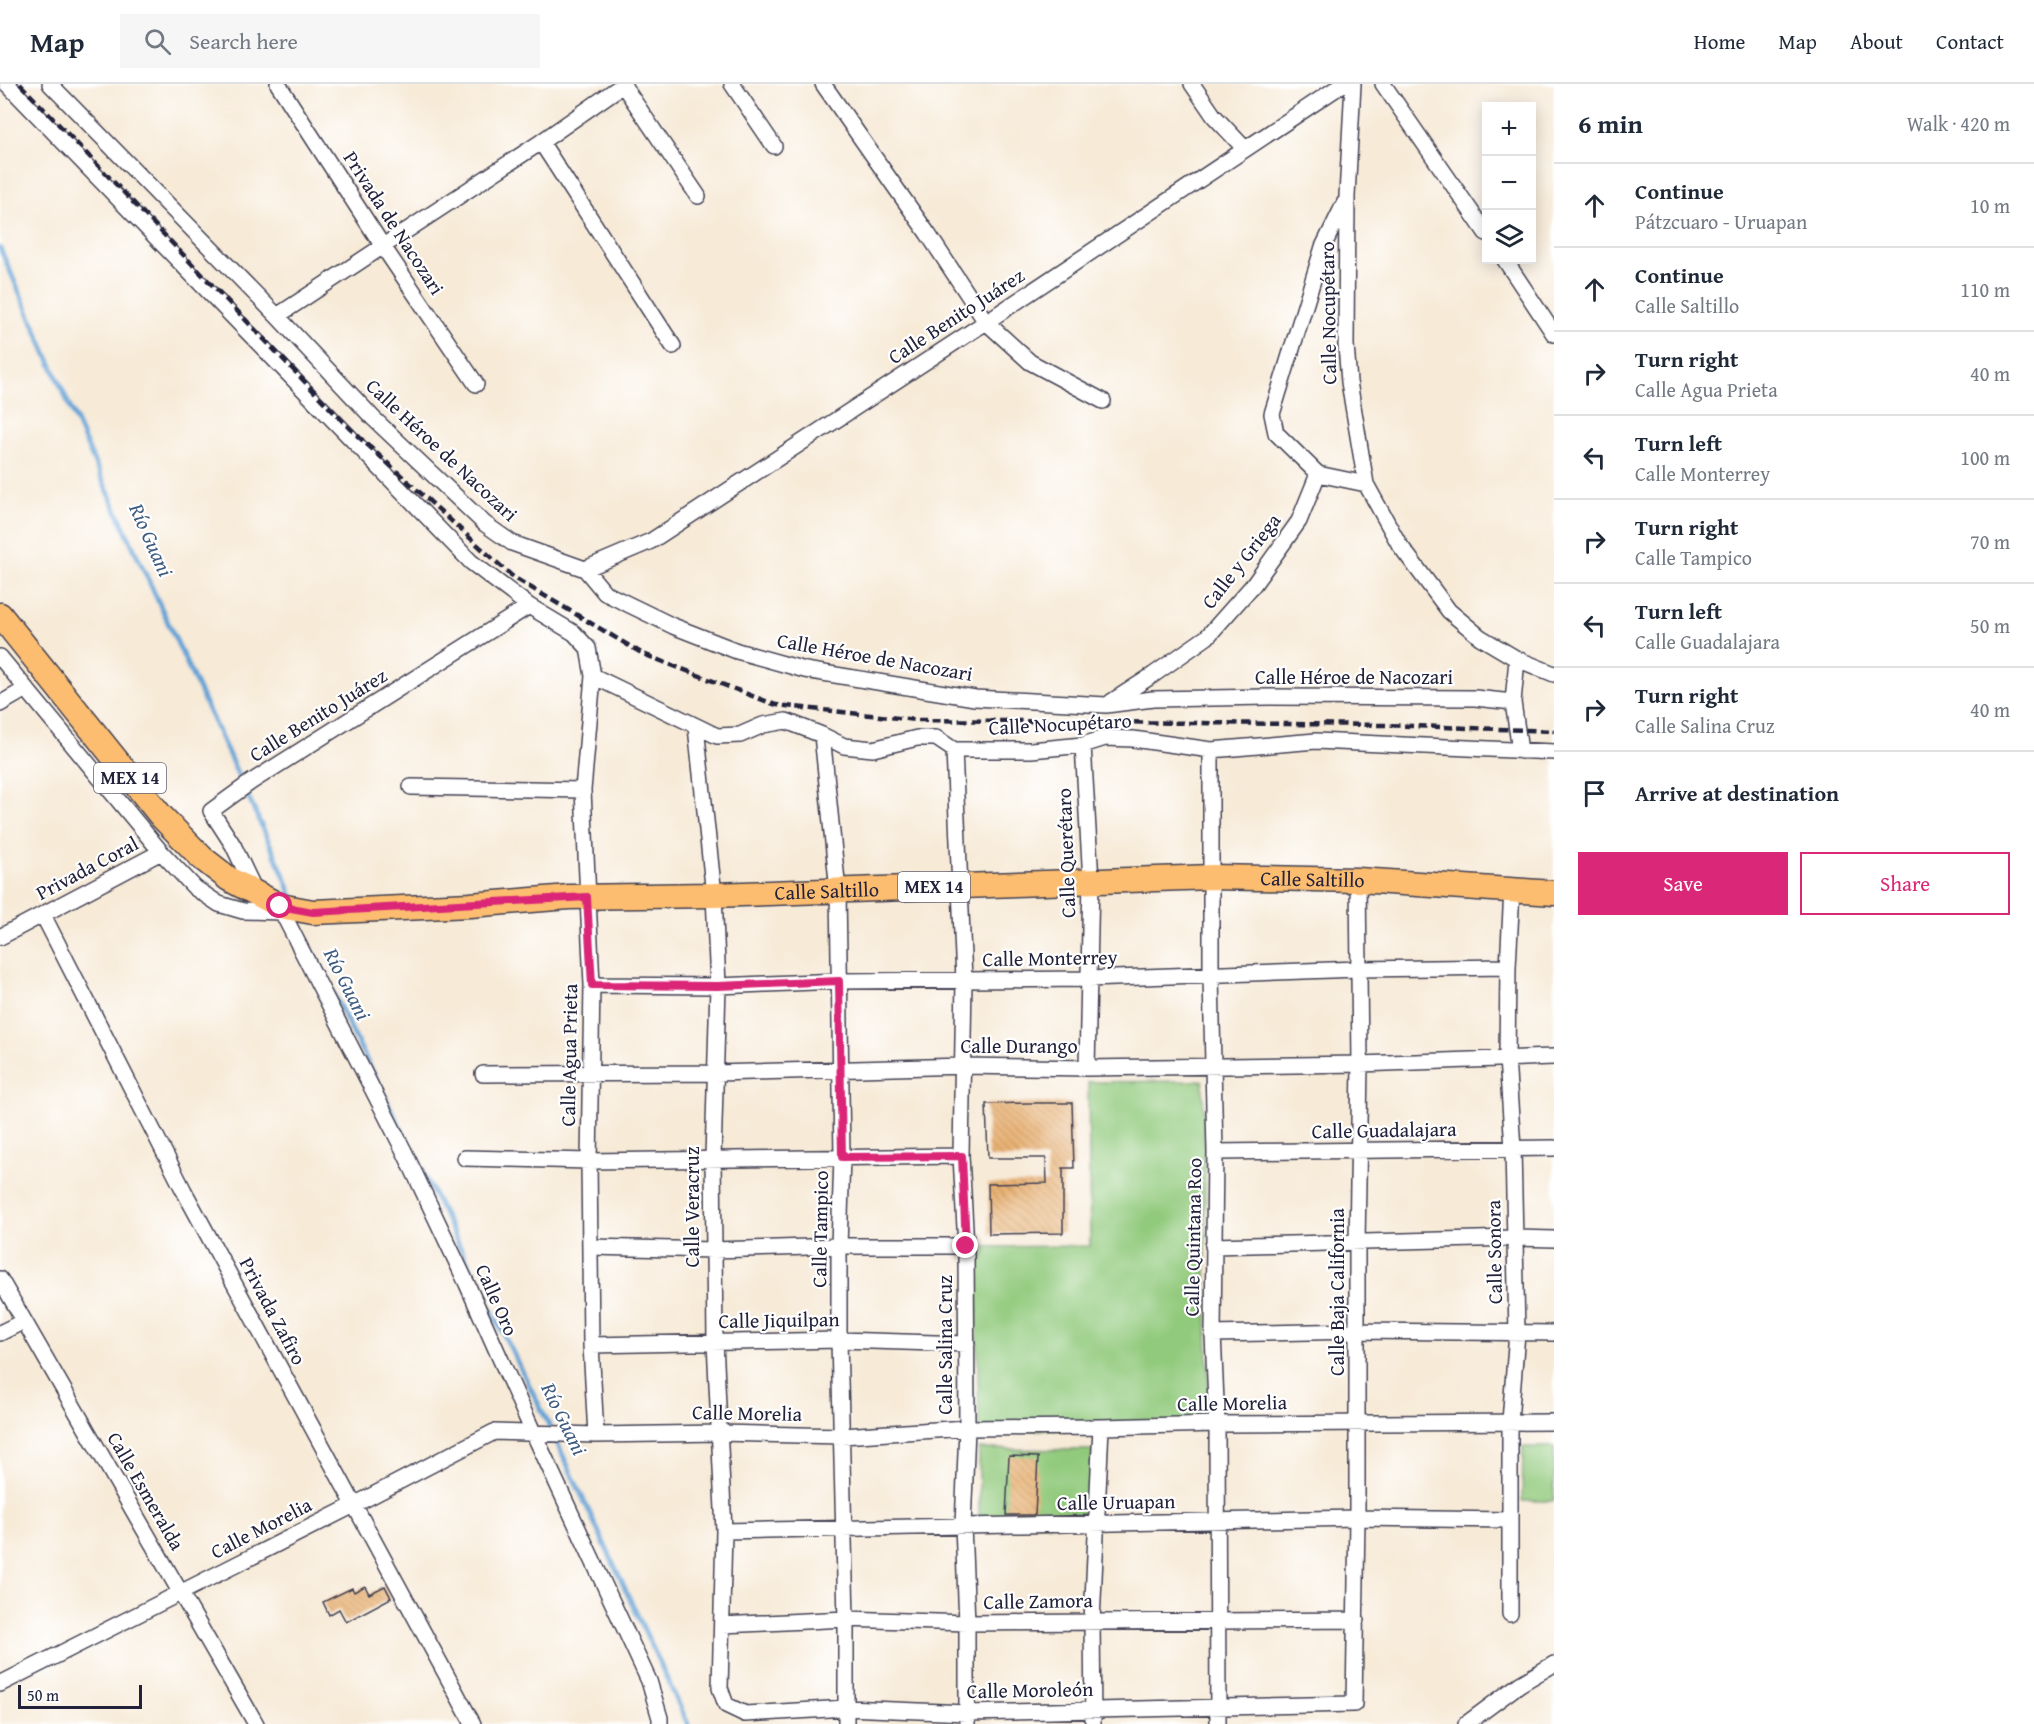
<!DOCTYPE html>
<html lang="en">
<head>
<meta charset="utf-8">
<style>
	body { margin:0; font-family:"Gentium Book Plus",serif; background:#f6f6f7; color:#1f2937 }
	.controls { position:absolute; right:18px; top:18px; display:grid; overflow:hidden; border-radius:0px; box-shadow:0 3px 15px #0003 }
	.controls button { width:54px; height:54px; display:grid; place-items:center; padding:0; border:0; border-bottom:2px solid #e0e1e3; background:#fff; color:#1f2937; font:30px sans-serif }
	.scale { position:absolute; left:18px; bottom:15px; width:124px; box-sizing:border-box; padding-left:6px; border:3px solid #22223b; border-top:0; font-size:16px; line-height:21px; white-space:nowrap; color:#22223b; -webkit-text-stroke:4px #fff; paint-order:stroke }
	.stop { position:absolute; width:18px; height:18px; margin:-14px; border:4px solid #db2777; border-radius:50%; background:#fff }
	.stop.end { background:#db2777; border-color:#fff; box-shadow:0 2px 6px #0008 }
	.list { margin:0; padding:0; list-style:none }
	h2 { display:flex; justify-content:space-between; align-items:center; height:78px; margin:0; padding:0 24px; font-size:26px }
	h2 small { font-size:20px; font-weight:400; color:#747a83 }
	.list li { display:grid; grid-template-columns:39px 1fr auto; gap:18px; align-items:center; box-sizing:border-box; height:84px; padding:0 24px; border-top:2px solid #e0e1e3 }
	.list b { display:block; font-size:22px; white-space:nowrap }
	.list p { margin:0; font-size:20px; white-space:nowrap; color:#747a83 }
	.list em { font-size:20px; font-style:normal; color:#747a83 }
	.actions { display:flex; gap:12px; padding:18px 24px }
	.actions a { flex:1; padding:14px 0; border:2px solid #db2777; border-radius:0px; text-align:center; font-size:21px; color:#db2777 }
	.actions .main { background:#db2777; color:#fff }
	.icon { flex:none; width:33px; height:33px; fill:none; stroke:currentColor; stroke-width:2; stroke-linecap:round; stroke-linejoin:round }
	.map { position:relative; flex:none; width:1554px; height:1640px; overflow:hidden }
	header { display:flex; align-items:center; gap:36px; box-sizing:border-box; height:84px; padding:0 30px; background:#fff; border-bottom:2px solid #e0e1e3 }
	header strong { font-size:28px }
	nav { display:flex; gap:33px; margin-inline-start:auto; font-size:21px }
	.search { width:420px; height:54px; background:#f6f6f7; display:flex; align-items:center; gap:15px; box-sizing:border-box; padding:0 21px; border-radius:0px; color:#747a83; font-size:22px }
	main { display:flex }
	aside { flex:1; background:#fff }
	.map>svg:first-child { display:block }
	.green { fill:#92ca7d; stroke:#5a765c; stroke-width:1.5 }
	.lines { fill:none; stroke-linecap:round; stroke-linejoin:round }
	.stream { stroke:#62a2d5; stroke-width:5 }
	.building { fill:url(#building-back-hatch) }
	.minor-casing { stroke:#424052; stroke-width:18 }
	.primary-casing { stroke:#424052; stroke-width:27 }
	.minor { stroke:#fff; stroke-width:15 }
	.primary { stroke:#fcbd6f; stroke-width:24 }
	.rail { stroke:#22223b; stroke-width:4.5; stroke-dasharray:9 4.5; stroke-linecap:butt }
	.route { stroke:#db2777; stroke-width:8 }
	.labels { text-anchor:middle; stroke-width:4.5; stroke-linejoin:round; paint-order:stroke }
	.shield { fill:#fff; stroke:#646476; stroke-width:1.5 }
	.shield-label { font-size:18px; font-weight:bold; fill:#22223b }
	.street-label { font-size:20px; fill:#22223b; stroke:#fff }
	.water-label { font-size:21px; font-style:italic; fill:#3f5c80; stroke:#fff }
</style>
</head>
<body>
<header>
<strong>Map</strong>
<div class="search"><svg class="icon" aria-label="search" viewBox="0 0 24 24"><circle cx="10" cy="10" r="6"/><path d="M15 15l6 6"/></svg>Search here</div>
<nav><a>Home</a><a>Map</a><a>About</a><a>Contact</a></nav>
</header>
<main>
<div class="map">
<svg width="1554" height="1640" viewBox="0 0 1554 1640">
	<defs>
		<pattern id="building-back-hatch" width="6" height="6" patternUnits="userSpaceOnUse" patternTransform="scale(1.5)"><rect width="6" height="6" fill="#e9b275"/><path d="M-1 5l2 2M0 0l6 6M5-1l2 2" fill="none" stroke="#c89966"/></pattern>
	</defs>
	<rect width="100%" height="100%" fill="#fff"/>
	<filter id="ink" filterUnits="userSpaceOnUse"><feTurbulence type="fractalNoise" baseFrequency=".0167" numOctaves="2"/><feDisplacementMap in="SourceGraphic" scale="12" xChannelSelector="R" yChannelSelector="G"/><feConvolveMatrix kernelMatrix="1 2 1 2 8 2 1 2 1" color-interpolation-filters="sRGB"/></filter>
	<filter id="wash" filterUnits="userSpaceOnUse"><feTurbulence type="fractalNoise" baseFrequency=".008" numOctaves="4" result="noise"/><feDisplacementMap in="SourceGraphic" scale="24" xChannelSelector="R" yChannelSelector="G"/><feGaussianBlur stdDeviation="1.35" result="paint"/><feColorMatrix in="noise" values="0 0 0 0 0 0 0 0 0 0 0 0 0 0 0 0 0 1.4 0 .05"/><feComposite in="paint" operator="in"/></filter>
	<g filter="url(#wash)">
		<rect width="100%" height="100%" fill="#f7ead7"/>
		<!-- green -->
		<path class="green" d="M 1203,997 L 1209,1344 L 979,1347 L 976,1163 L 1090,1162 L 1088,998 Z
			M 1523,1363 L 1554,1363 L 1554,1417 L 1522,1417 Z
			M 979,1365 L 1092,1366 L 1093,1440 L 979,1440 Z"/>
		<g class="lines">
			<!-- stream -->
			<path class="stream" d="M 0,164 L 95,380 L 285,793 L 293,816
				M 298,831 L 304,851 L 547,1337 L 688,1640"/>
		</g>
		<g id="blocks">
			<!-- building -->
			<path class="building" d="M 1027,1019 L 1072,1019 L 1074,1084 L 1063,1084 L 1063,1149 L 989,1150 L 988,1100 L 1047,1099 L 1046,1074 L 988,1074 L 986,1020 Z
				M 1009,1372 L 1038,1373 L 1035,1431 L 1006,1431 Z
				M 365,1502 L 369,1510 L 385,1502 L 391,1514 L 346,1538 L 339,1525 L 329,1531 L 323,1518 L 352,1504 L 354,1508 Z"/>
		</g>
	</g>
	<g filter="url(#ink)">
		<use href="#blocks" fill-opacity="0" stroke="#424052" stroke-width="1.5"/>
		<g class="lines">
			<defs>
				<path id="minor" d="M 7,0 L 471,478 L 529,522 L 574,549 L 588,564 L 593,592 L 583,706 L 592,901 L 589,1077 L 591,1261 L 596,1351
					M 50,0 L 277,232 L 373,334 L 485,440 L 512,459 L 585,485 L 605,509 L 673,542 L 737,567 L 805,586 L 975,614 L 1106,621 L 1153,615 L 1269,613 L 1475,614 L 1513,618
					M 278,0 L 382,161 L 476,300
					M 732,0 L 774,62
					M 823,0 L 928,150 L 986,238 L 1030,278 L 1103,317
					M 1192,0 L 1214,32 L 1245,65
					M 1353,0 L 1347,112 L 1346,261 L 1349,298 L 1366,400 L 1399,460 L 1449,527 L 1480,553 L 1517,575 L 1513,618 L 1520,667
					M 1383,0 L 1486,149
					M 623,1 L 698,112
					M 541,58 L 673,262
					M 1505,176 L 1554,250
					M 277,232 L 541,58 L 624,0
					M 1318,390 L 1276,349 L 1272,330 L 1323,163 L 1345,118
					M 1318,390 L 1366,400
					M 585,485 L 651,457 L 986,238 L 1343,0
					M 0,573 L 161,768 L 195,804 L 219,820 L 243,827 L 282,828
					M 1517,575 L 1554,590
					M 593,592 L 717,652 L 740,651 L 763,641 L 786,637 L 822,651 L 844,662 L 873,665 L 917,654 L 936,654 L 954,666 L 1031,666 L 1083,661 L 1105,654 L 1133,655 L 1211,666 L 1316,657 L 1554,668
					M 1111,618 L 1153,591 L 1207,553 L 1254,500 L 1299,437 L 1318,390
					M 0,620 L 26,605
					M 696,643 L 714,811 L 718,902 L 713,1074 L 715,1258 L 724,1447 L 720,1604 L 726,1621 L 745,1630 L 846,1624 L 967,1629 L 1354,1620 L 1357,1434 L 1357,1159 L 1360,980 L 1358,796
					M 822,651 L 838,807 L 842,1073 L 839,1162 L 839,1256 L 846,1535 L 846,1640
					M 1083,661 L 1091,797 L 1087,984
					M 954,666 L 964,896 L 961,1072 L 966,1162 L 967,1344 L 963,1442 L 967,1539 L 967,1640
					M 1211,666 L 1211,892 L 1215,1068 L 1213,1250 L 1217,1340 L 1218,1640
					M 411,703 L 583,706
					M 255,807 L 233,761 L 211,727 L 251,698 L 529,522
					M 280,822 L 282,828 L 404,1067 L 467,1200 L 533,1348 L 649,1597 L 660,1634 L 660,1640
					M 43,831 L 184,1107 L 473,1640
					M 0,853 L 161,768
					M 592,901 L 718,902 L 839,897 L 1088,895 L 1358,885 L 1508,883
					M 483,990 L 715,989 L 964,982 L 1087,984 L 1360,980 L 1554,973
					M 1215,1068 L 1554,1064
					M 465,1074 L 589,1077 L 961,1072
					M 1213,1162 L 1514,1154 L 1554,1155
					M 591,1163 L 713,1166 L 839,1162 L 966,1162
					M 0,1195 L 256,1640
					M 0,1249 L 24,1237
					M 1213,1250 L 1357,1247 L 1554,1249
					M 591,1261 L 839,1256 L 967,1260
					M 724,1447 L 1357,1434 L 1509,1436
					M 1510,1530 L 1510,1337 L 1517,1249 L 1513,1065 L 1507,974 L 1508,883 L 1512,806
					M 722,1541 L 846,1535 L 967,1539 L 1356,1536
					M 0,1600 L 354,1421 L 494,1348 L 596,1351 L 719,1349 L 842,1352 L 967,1344 L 1101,1343 L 1217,1340 L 1554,1338
					M 1093,1640 L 1092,1537 L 1101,1343
					M 1466,1640 L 1520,1600 L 1554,1580"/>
				<g id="primary">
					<path id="s1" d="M 0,531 L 161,732 L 202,774 L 229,795 L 280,822 L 313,828 L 470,821 L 569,813 L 714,811 L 1212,793 L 1358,796 L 1554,809"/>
				</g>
			</defs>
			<!-- minor casing -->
			<use href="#minor" class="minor-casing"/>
			<!-- primary casing -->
			<use href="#primary" class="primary-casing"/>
			<!-- minor -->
			<use href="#minor" class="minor"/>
			<!-- primary -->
			<use href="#primary" class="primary"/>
			<!-- rail -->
			<path class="rail" d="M 20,0 L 349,344 L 513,493 L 643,570 L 776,621 L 917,636 L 1386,641 L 1554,647"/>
		</g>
	</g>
	<g class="lines" filter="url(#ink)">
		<!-- route -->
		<path class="route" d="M 280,822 L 313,828 L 587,813 L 592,901 L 718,902 L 839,897 L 842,1073 L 962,1072 L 966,1162"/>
	</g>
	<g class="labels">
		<!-- shield labels -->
		<g class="shield">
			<rect x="94" y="679" width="72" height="30" rx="4.5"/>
			<rect x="898" y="788" width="72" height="30" rx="4.5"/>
		</g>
		<g class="shield-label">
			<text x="130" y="700">MEX 14</text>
			<text x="934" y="809">MEX 14</text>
		</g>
		<!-- street labels -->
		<g class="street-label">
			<text transform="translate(394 139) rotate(57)" y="7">Privada de Nacozari</text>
			<text transform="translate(1328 229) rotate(-91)" y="7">Calle Nocupétaro</text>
			<text transform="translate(956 232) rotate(-33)" y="7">Calle Benito Juárez</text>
			<text transform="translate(442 366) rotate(43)" y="7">Calle Héroe de Nacozari</text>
			<text transform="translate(1241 477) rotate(-52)" y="7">Calle y Griega</text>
			<text transform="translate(875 573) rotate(10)" y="7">Calle Héroe de Nacozari</text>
			<text x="1354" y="600">Calle Héroe de Nacozari</text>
			<text transform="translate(318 631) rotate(-32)" y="7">Calle Benito Juárez</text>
			<text transform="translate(1060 640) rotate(-3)" y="7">Calle Nocupétaro</text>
			<text transform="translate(1066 769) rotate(-92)" y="7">Calle Querétaro</text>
			<text transform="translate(87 784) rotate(-28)" y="7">Privada Coral</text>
			<text dy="7" stroke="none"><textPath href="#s1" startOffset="1442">Calle Saltillo</textPath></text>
			<text dy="7" stroke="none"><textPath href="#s1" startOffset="956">Calle Saltillo</textPath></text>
			<text transform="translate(1050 874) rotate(-1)" y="7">Calle Monterrey</text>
			<text x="1019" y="969">Calle Durango</text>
			<text transform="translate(569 971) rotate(-89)" y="7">Calle Agua Prieta</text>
			<text transform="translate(1384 1046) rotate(-1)" y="7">Calle Guadalajara</text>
			<text transform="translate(692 1123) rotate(-90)" y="7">Calle Veracruz</text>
			<text transform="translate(820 1145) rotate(-89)" y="7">Calle Tampico</text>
			<text transform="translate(1193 1153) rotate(-89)" y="7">Calle Quintana Roo</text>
			<text transform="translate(1494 1168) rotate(-91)" y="7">Calle Sonora</text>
			<text transform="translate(1337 1208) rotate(-90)" y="7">Calle Baja California</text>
			<text transform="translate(497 1216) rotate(66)" y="7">Calle Oro</text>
			<text transform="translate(273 1227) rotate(62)" y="7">Privada Zafiro</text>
			<text transform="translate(779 1236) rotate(-1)" y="7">Calle Jiquilpan</text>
			<text transform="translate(945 1261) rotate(-90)" y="7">Calle Salina Cruz</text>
			<text transform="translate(1232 1319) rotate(-1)" y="7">Calle Morelia</text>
			<text transform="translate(747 1329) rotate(1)" y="7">Calle Morelia</text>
			<text transform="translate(146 1407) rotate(60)" y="7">Calle Esmeralda</text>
			<text transform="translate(1116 1418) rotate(-1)" y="7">Calle Uruapan</text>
			<text transform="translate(261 1444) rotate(-27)" y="7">Calle Morelia</text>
			<text transform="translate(1038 1517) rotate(-1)" y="7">Calle Zamora</text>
			<text transform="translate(1030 1606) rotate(-1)" y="7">Calle Moroleón</text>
		</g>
		<!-- water labels -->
		<g class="water-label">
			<text transform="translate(151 456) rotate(66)" y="7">Río Guani</text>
			<text transform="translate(347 900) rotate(63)" y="7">Río Guani</text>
			<text transform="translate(564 1335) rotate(64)" y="7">Río Guani</text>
		</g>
	</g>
</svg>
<div class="controls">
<button>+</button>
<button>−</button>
<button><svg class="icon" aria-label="layers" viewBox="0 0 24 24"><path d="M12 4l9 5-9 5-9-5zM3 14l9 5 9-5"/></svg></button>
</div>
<div class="scale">50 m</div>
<div class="stop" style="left:280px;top:822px"></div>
<div class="stop end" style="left:966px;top:1162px"></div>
</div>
<aside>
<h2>6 min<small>Walk · 420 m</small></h2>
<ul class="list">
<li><svg class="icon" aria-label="ahead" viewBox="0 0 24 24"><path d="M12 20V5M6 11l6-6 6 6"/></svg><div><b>Continue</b><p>Pátzcuaro - Uruapan</p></div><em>10 m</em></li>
<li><svg class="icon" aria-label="ahead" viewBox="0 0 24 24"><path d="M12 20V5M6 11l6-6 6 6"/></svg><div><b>Continue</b><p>Calle Saltillo</p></div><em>110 m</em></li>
<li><svg class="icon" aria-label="right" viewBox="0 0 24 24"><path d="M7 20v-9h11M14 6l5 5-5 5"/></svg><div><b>Turn right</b><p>Calle Agua Prieta</p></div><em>40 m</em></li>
<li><svg class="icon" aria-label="left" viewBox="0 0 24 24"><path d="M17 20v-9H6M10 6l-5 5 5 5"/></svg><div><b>Turn left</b><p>Calle Monterrey</p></div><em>100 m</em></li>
<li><svg class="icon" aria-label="right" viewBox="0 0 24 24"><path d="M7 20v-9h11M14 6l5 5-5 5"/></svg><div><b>Turn right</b><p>Calle Tampico</p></div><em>70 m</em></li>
<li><svg class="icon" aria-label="left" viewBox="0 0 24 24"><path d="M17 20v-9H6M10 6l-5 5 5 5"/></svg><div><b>Turn left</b><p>Calle Guadalajara</p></div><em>50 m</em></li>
<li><svg class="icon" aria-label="right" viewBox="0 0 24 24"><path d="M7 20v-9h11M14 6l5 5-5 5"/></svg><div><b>Turn right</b><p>Calle Salina Cruz</p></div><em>40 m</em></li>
<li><svg class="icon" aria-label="arrive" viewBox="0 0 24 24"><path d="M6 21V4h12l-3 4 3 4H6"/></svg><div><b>Arrive at destination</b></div></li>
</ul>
<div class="actions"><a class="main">Save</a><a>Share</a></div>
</aside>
</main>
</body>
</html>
